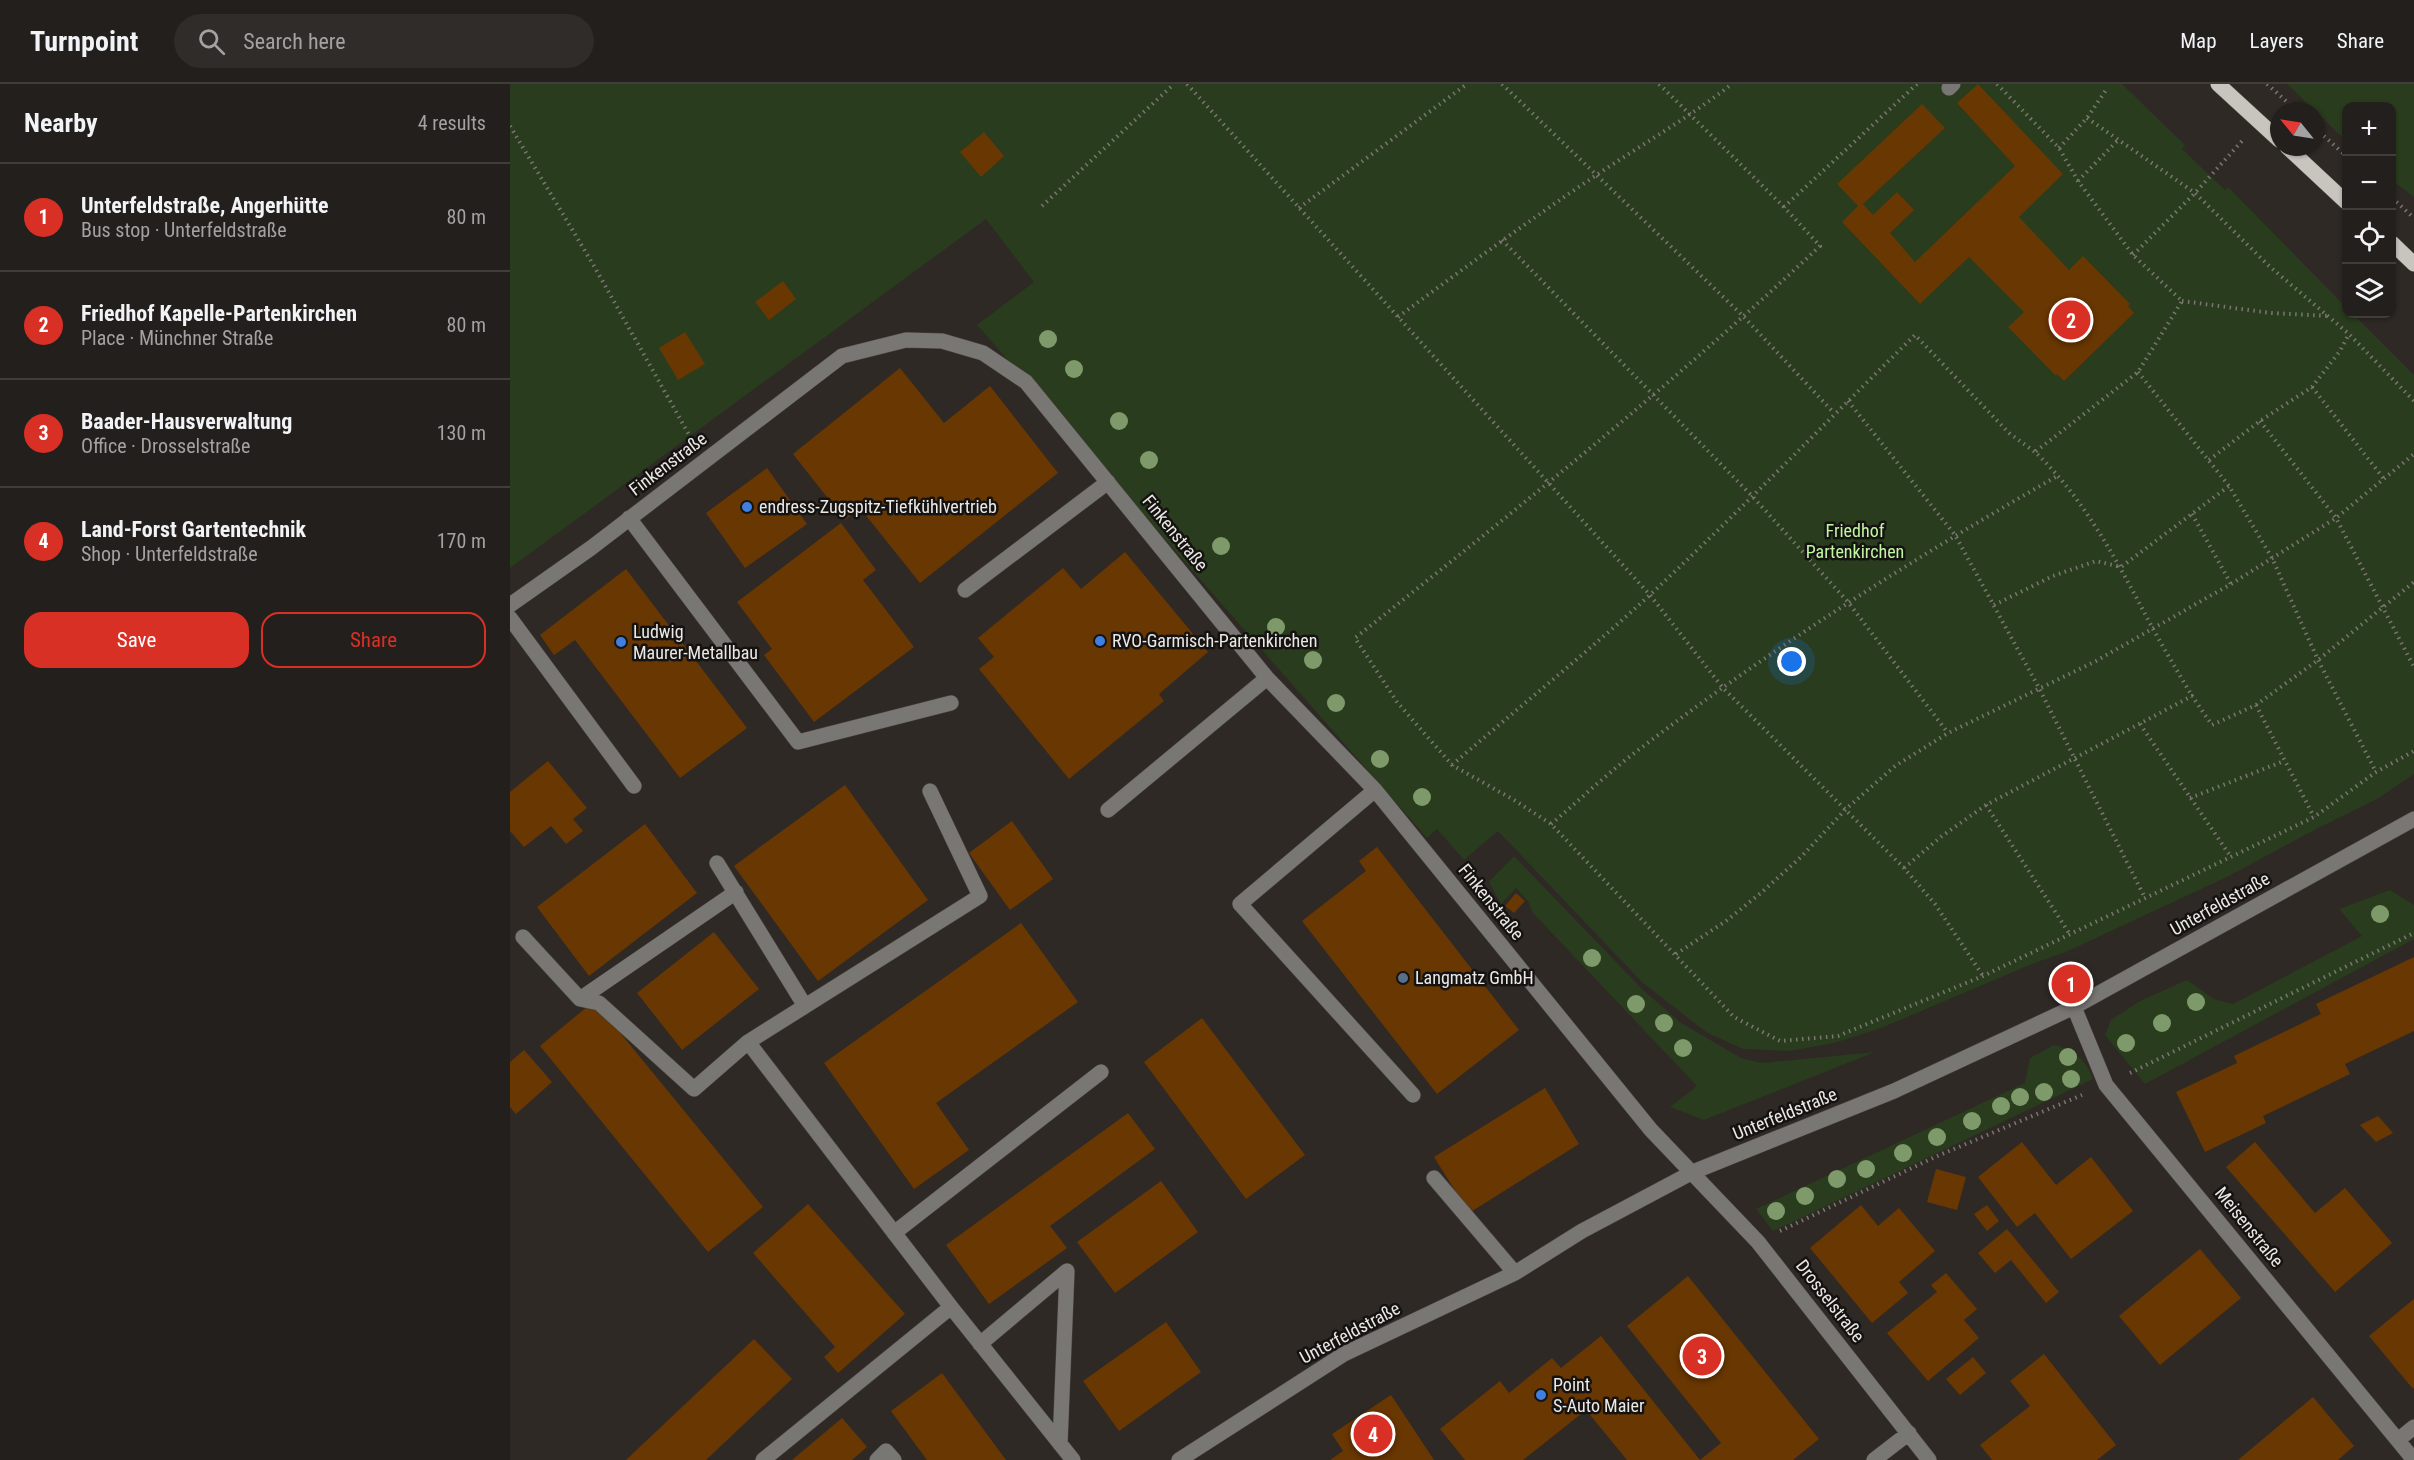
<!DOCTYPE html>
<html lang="en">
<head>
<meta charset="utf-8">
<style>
	body { margin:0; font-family:"Roboto Condensed",sans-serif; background:#2f2c29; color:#f1f3f6 }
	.controls { position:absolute; right:18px; top:18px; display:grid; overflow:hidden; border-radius:12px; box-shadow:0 2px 4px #0004 }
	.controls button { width:54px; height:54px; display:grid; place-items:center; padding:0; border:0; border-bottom:2px solid #403d3b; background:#231f1c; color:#f1f3f6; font:30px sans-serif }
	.compass { position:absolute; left:1760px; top:18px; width:54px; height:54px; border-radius:50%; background:#231f1c; box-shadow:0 2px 4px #0004; rotate:300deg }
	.you { position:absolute; left:1282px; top:578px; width:21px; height:21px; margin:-15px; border:4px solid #fff; border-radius:50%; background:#1a73e8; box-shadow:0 0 0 9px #1a73e833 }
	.badge { display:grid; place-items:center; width:39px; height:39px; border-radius:50%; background:#d93025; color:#fff; font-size:20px; font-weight:700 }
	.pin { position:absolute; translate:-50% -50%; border:3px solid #fff; box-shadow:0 2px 6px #0006 }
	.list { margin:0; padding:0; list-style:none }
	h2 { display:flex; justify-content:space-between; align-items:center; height:78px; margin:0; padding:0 24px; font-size:26px }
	h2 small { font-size:20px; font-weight:400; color:#a3a2a3 }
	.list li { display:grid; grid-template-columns:39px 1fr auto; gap:18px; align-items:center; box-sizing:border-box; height:108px; padding:0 24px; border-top:2px solid #403d3b }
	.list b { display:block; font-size:22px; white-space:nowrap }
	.list p { margin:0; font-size:20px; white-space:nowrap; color:#a3a2a3 }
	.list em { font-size:20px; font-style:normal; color:#a3a2a3 }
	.actions { display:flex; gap:12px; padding:18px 24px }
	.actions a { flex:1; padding:14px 0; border:2px solid #d93025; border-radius:18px; text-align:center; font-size:21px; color:#d93025 }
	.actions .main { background:#d93025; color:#fff }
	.icon { flex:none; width:33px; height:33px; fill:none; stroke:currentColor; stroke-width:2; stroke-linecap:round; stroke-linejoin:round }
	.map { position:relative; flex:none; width:1904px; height:1376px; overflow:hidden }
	header { display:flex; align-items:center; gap:36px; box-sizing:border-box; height:84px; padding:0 30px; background:#231f1c; border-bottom:2px solid #403d3b }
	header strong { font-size:28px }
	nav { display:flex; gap:33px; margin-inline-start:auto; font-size:21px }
	.search { width:420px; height:54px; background:#2f2c29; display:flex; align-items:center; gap:15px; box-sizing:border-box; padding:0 21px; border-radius:33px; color:#a3a2a3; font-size:22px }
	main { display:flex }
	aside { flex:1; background:#231f1c }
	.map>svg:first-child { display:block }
	.green { fill:#293c1d }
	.building { fill:#693702 }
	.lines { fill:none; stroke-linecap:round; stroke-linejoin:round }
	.minor-casing { stroke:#494440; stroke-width:16 }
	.major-casing { stroke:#494440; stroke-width:16 }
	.path { stroke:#7b7673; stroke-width:4; stroke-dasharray:1.5 4.5; stroke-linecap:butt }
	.minor { stroke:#797774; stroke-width:15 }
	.major { stroke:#c7c5be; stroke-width:15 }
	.tree { fill:#7f9a6a }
	.shop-dot { fill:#3f7fe0; stroke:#151311; stroke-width:2 }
	.service-dot { fill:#5c6f8a; stroke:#151311; stroke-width:2 }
	.labels { text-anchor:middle; stroke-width:5; stroke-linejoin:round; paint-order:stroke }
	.street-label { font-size:18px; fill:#ebe8e5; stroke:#151311 }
	.poi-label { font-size:18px; fill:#ebe8e5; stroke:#151311; text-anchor:start }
	.park-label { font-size:18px; fill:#c1f6a2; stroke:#151311 }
</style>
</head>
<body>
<header>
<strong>Turnpoint</strong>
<div class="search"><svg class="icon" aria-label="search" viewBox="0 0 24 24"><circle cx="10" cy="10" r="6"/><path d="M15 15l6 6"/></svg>Search here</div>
<nav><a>Map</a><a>Layers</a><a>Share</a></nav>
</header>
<main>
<aside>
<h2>Nearby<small>4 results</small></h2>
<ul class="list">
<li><span class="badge">1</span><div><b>Unterfeldstraße, Angerhütte</b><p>Bus stop · Unterfeldstraße</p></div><em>80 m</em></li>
<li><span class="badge">2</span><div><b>Friedhof Kapelle-Partenkirchen</b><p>Place · Münchner Straße</p></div><em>80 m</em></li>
<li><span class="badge">3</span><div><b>Baader-Hausverwaltung</b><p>Office · Drosselstraße</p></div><em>130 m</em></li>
<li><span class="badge">4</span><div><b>Land-Forst Gartentechnik</b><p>Shop · Unterfeldstraße</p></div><em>170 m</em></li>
</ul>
<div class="actions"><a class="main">Save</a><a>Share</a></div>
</aside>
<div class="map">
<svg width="1904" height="1376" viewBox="0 0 1904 1376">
	<rect width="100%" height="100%" fill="#2f2925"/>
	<!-- green -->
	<path class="green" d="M 0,0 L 1612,0 L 1675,61 L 1672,65 L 1715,106 L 1718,103 L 1836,223 L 1836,230 L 1843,230 L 1904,291 L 1904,690 L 1867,715 L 1804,746 L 1719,792 L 1558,867 L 1522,880 L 1371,944 L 1324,959 L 1279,967 L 1233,965 L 1196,948 L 1133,899 L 988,747 L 954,776 L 927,745 L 917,754 L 467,241 L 524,198 L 476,135 L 0,484 Z
		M 1777,0 L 1904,0 L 1904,113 L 1882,96 L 1882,22 L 1836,22 L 1836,57 Z
		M 1004,772 L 1133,906 L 1171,939 L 1231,974 L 1252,979 L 1365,968 L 1194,1036 L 1160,1023 L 1187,1002 L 1023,829 L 1018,817 L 1006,804 L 991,820 L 979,798 Z
		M 1880,806 L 1904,821 L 1904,855 L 1635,1000 L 1595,951 L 1601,936 L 1630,917 L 1677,896 L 1704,915 L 1723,920 L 1852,852 L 1829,825 Z
		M 1544,961 C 1564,966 1576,975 1583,995 L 1263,1147 L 1246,1125 L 1515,999 L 1520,974 Z"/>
	<!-- building -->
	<path class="building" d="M 1468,0 L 1553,90 L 1509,133 L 1559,186 L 1573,172 L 1620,220 L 1618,222 L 1624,229 L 1554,297 L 1547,290 L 1546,292 L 1498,243 L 1514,228 L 1459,173 L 1410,220 L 1332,138 L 1348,122 L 1327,100 L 1412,20 L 1435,44 L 1353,120 L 1363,131 L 1387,108 L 1404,126 L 1380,149 L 1405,178 L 1505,82 L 1447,19 Z
		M 474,48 L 494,72 L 471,93 L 450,68 Z
		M 273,197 L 286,215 L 259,236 L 245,218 Z
		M 175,248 L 195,280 L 168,296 L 149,264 Z
		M 390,284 L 434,339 L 480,302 L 548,389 L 410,499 L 350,424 L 335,436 L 283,370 Z
		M 257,384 L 297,440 L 235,484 L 196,429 Z
		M 331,439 L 366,486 L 353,496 L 404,563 L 304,638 L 254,571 L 262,565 L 227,518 Z
		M 615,468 L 698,568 L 649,610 L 654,617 L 559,695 L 469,585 L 484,573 L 468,554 L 553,484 L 571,505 Z
		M 116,485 L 237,644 L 170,694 L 65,556 L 44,571 L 30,551 Z
		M 38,677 L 77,724 L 63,735 L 73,747 L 56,760 L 41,742 L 14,763 L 0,747 L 0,708 Z
		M 335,701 L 418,816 L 308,897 L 224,782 Z
		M 502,737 L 543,795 L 500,826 L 459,769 Z
		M 135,740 L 187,809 L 79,892 L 27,823 Z
		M 867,763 L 1009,946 L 927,1010 L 792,837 L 856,787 L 849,777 Z
		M 1006,809 L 1015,817 L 1004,829 L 995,822 Z
		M 511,839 L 568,918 L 426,1019 L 459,1066 L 404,1105 L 314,979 Z
		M 204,848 L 249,905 L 172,966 L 127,909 Z
		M 1904,873 L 1904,947 L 1835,980 L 1840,990 L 1753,1032 L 1756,1039 L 1695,1068 L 1666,1008 L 1727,979 L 1724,972 L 1811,930 L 1806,920 Z
		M 84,917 L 253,1123 L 198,1168 L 30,962 Z
		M 692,934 L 795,1071 L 736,1115 L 634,978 Z
		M 14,966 L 42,998 L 6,1030 L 0,1023 L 0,978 Z
		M 1035,1004 L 1069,1060 L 959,1129 L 924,1073 Z
		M 618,1029 L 645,1065 L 540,1142 L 557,1164 L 479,1220 L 436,1161 Z
		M 1868,1032 L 1883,1049 L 1866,1058 L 1850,1041 Z
		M 1512,1058 L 1546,1101 L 1581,1073 L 1623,1127 L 1561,1175 L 1525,1129 L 1507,1143 L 1468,1093 Z
		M 1745,1058 L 1805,1129 L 1835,1104 L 1882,1159 L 1825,1208 L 1716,1083 Z
		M 1426,1085 L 1456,1093 L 1447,1126 L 1417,1118 Z
		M 651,1097 L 688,1148 L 605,1209 L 567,1158 Z
		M 298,1120 L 395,1230 L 328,1289 L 314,1273 L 325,1263 L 243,1169 Z
		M 1351,1121 L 1368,1142 L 1389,1124 L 1425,1167 L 1389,1198 L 1398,1209 L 1362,1239 L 1300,1164 Z
		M 1477,1121 L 1489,1137 L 1477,1147 L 1464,1130 Z
		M 1497,1145 L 1549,1208 L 1536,1219 L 1501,1176 L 1485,1189 L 1468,1169 Z
		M 1690,1165 L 1731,1214 L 1650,1281 L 1609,1232 Z
		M 1436,1189 L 1467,1225 L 1454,1236 L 1469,1254 L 1418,1297 L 1377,1249 L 1427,1208 L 1421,1201 Z
		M 1178,1192 L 1309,1355 L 1283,1376 L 1117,1376 L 1076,1326 L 1013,1376 L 955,1376 L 930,1345 L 990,1297 L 999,1309 L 1042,1274 L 1051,1284 L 1091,1252 L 1190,1376 L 1211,1359 L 1117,1242 Z
		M 1904,1215 L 1904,1303 L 1903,1305 L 1859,1252 Z
		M 656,1238 L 691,1288 L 609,1347 L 573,1297 Z
		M 244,1255 L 282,1295 L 196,1376 L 116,1376 Z
		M 1534,1270 L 1606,1361 L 1587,1376 L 1482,1376 L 1470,1361 L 1520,1322 L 1500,1297 Z
		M 1463,1273 L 1476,1289 L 1450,1311 L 1436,1295 Z
		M 432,1289 L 496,1376 L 417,1376 L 381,1327 Z
		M 881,1311 L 924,1376 L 820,1376 L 833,1367 L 822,1350 Z
		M 1803,1313 L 1844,1362 L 1828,1376 L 1728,1376 Z
		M 332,1334 L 357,1363 L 342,1376 L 282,1376 Z"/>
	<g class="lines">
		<defs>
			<path id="minor" d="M 1439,4 L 1443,0
				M 119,434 L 288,658 L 441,619
				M 455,506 L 598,398
				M 0,521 L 81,464 L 332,272 L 396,256 L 432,257 L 473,269 L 516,298 L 757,594 L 865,706 L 1141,1046 L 1248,1158 L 1419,1376
				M 0,534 L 124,702
				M 865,706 L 730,820 L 903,1011
				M 420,707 L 470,812 L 238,958 L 441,1223 L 563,1376
				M 598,726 L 757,594
				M 207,779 L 295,922
				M 13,853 L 70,915 L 89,919 L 184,1005 L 238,958
				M 70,915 L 226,808
				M 1564,923 L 1596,1001 L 1904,1376
				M 924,1094 L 1005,1189
				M 384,1149 L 591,988
				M 470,1260 L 557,1187 L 550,1360
				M 1888,1356 L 1904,1343
				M 253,1376 L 441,1223
				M 367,1376 L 376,1367 L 384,1376
				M 669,1376 L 834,1270 L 1005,1189 L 1072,1147 L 1183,1088 L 1384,1007 L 1564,923 L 1904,735
				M 1364,1376 L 1399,1349"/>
			<path id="major" d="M 1708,0 L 1769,56
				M 1777,63 L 1836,118
				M 1882,159 L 1904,180"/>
		</defs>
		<!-- minor casing -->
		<use href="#minor" class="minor-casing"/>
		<!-- major casing -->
		<use href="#major" class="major-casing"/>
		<!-- path -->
		<path class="path" d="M 677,0 L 1140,511 L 1213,604 L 1394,784 L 1425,820 L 1473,892
			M 992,0 L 1234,233 L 1324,329
			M 1149,0 L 1274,123
			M 1407,0 L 1274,123 L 1310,162 C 1162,301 1004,428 845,554 L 887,618 L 942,681 L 1004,716 L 1041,740 L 1224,933 L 1270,957 L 1328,952 L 1473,892 L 1804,733 L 1866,688 L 1904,667
			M 1487,0 L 1549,64 L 1568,97 L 1623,171 L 1672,217 L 1628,288 L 1525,368 C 1577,417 1610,483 1643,545 C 1656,568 1669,590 1682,612
			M 1757,0 L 1787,27
			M 1577,34 L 1685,109 L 1759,182 L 1839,250 L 1904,317
			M 0,42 L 84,182 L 182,356
			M 1805,44 L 1836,72
			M 1549,64 L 1577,34 L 1596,6
			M 1568,97 L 1609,55
			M 1882,114 L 1904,134
			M 532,122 L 664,0
			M 789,124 L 957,0
			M 992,156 L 1243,413 L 1338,518 L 1438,649
			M 1623,171 L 1685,109 L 1732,57
			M 1672,217 L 1761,229 L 1820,232
			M 888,233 C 953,185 1018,137 1085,92 C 1131,61 1178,34 1222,0
			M 1628,288 L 1719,402 L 1762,474 L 1808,576 L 1866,688
			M 1802,303 L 1874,395
			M 1338,317 L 1445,451 L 1529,604 L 1635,814
			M 1750,337 L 1826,434 L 1904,583
			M 1699,376 L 1750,337 L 1802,303 L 1830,267 L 1839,250
			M 1682,430 L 1721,500
			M 1484,521 L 1543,492 L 1586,477 L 1611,483 L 1719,402
			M 1746,621 L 1808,576 L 1904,498
			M 1630,640 L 1721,773
			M 942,681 C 1009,623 1078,568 1142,509 C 1232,425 1317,337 1405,251 L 1499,349 L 1525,368
			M 1680,714 L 1774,677
			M 1476,721 L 1559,849
			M 1041,740 C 1072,714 1102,685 1135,661 C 1266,561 1406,473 1549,391
			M 1394,784 L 1432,752 L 1476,721 L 1682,612 L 1702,641 L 1746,621 L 1804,733
			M 1166,870 L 1216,837 L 1252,808 L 1292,772 L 1336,725 L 1385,682 L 1438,649 L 1586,577 L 1721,500 L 1826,434 L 1904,370
			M 1620,989 L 1904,849
			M 1270,1147 L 1425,1073 L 1572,1011"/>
		<!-- minor -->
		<use href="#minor" class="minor"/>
		<!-- major -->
		<use href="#major" class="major"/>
	</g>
	<!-- trees -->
	<g class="tree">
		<circle cx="538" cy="255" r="9"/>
		<circle cx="564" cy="285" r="9"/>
		<circle cx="609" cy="337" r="9"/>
		<circle cx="639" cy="376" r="9"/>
		<circle cx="711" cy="462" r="9"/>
		<circle cx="766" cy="543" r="9"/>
		<circle cx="803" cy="576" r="9"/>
		<circle cx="826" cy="619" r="9"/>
		<circle cx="870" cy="675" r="9"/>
		<circle cx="912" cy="713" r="9"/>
		<circle cx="1870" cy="830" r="9"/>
		<circle cx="1082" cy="874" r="9"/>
		<circle cx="1686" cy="918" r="9"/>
		<circle cx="1126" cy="920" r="9"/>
		<circle cx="1154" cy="939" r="9"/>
		<circle cx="1652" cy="939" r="9"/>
		<circle cx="1616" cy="959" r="9"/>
		<circle cx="1173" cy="964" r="9"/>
		<circle cx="1558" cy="973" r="9"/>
		<circle cx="1561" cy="995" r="9"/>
		<circle cx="1534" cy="1008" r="9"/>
		<circle cx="1510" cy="1013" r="9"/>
		<circle cx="1491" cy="1022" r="9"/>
		<circle cx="1462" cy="1037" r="9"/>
		<circle cx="1427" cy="1053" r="9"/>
		<circle cx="1393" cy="1069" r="9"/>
		<circle cx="1356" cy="1085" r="9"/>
		<circle cx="1327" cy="1095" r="9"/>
		<circle cx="1295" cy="1112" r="9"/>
		<circle cx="1266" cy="1127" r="9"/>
	</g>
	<!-- markers -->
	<g class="shop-dot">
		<circle cx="237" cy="423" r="6"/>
		<circle cx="590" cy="557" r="6"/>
		<circle cx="111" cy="558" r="6"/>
		<circle cx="1031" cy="1311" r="6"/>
	</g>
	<circle class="service-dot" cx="893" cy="894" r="6"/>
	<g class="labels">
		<!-- street labels -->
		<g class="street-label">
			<text transform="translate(158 380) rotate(-37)" y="6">Finkenstraße</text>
			<text transform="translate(665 449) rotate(51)" y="6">Finkenstraße</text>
			<text transform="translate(981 818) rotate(51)" y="6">Finkenstraße</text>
			<text transform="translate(1710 820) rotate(-29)" y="6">Unterfeldstraße</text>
			<text transform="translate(1275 1030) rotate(-22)" y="6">Unterfeldstraße</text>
			<text transform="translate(1739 1143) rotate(51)" y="6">Meisenstraße</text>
			<text transform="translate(1320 1217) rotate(52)" y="6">Drosselstraße</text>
			<text transform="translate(840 1249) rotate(-28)" y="6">Unterfeldstraße</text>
		</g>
		<!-- poi labels -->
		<g class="poi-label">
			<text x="249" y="429">endress-Zugspitz-Tiefkühlvertrieb</text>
			<text x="123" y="554">Ludwig<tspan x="123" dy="21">Maurer-Metallbau</tspan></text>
			<text x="602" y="563">RVO-Garmisch-Partenkirchen</text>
			<text x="905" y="900">Langmatz GmbH</text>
			<text x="1043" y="1307">Point<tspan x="1043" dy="21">S-Auto Maier</tspan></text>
		</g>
		<!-- park labels -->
		<g class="park-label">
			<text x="1345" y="453">Friedhof<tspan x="1345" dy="21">Partenkirchen</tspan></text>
		</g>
	</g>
</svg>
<div class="controls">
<button>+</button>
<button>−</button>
<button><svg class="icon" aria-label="locate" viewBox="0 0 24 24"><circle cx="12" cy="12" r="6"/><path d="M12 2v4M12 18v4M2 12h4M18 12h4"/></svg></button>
<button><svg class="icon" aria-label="layers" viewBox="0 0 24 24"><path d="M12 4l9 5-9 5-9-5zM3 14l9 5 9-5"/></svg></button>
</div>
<svg class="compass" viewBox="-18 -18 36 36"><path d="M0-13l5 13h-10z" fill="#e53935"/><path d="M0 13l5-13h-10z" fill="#a3a2a3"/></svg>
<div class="you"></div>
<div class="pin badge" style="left:1561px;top:900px">1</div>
<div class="pin badge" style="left:1561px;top:236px">2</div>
<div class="pin badge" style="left:1192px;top:1272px">3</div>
<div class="pin badge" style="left:863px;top:1350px">4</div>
</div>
</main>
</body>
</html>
